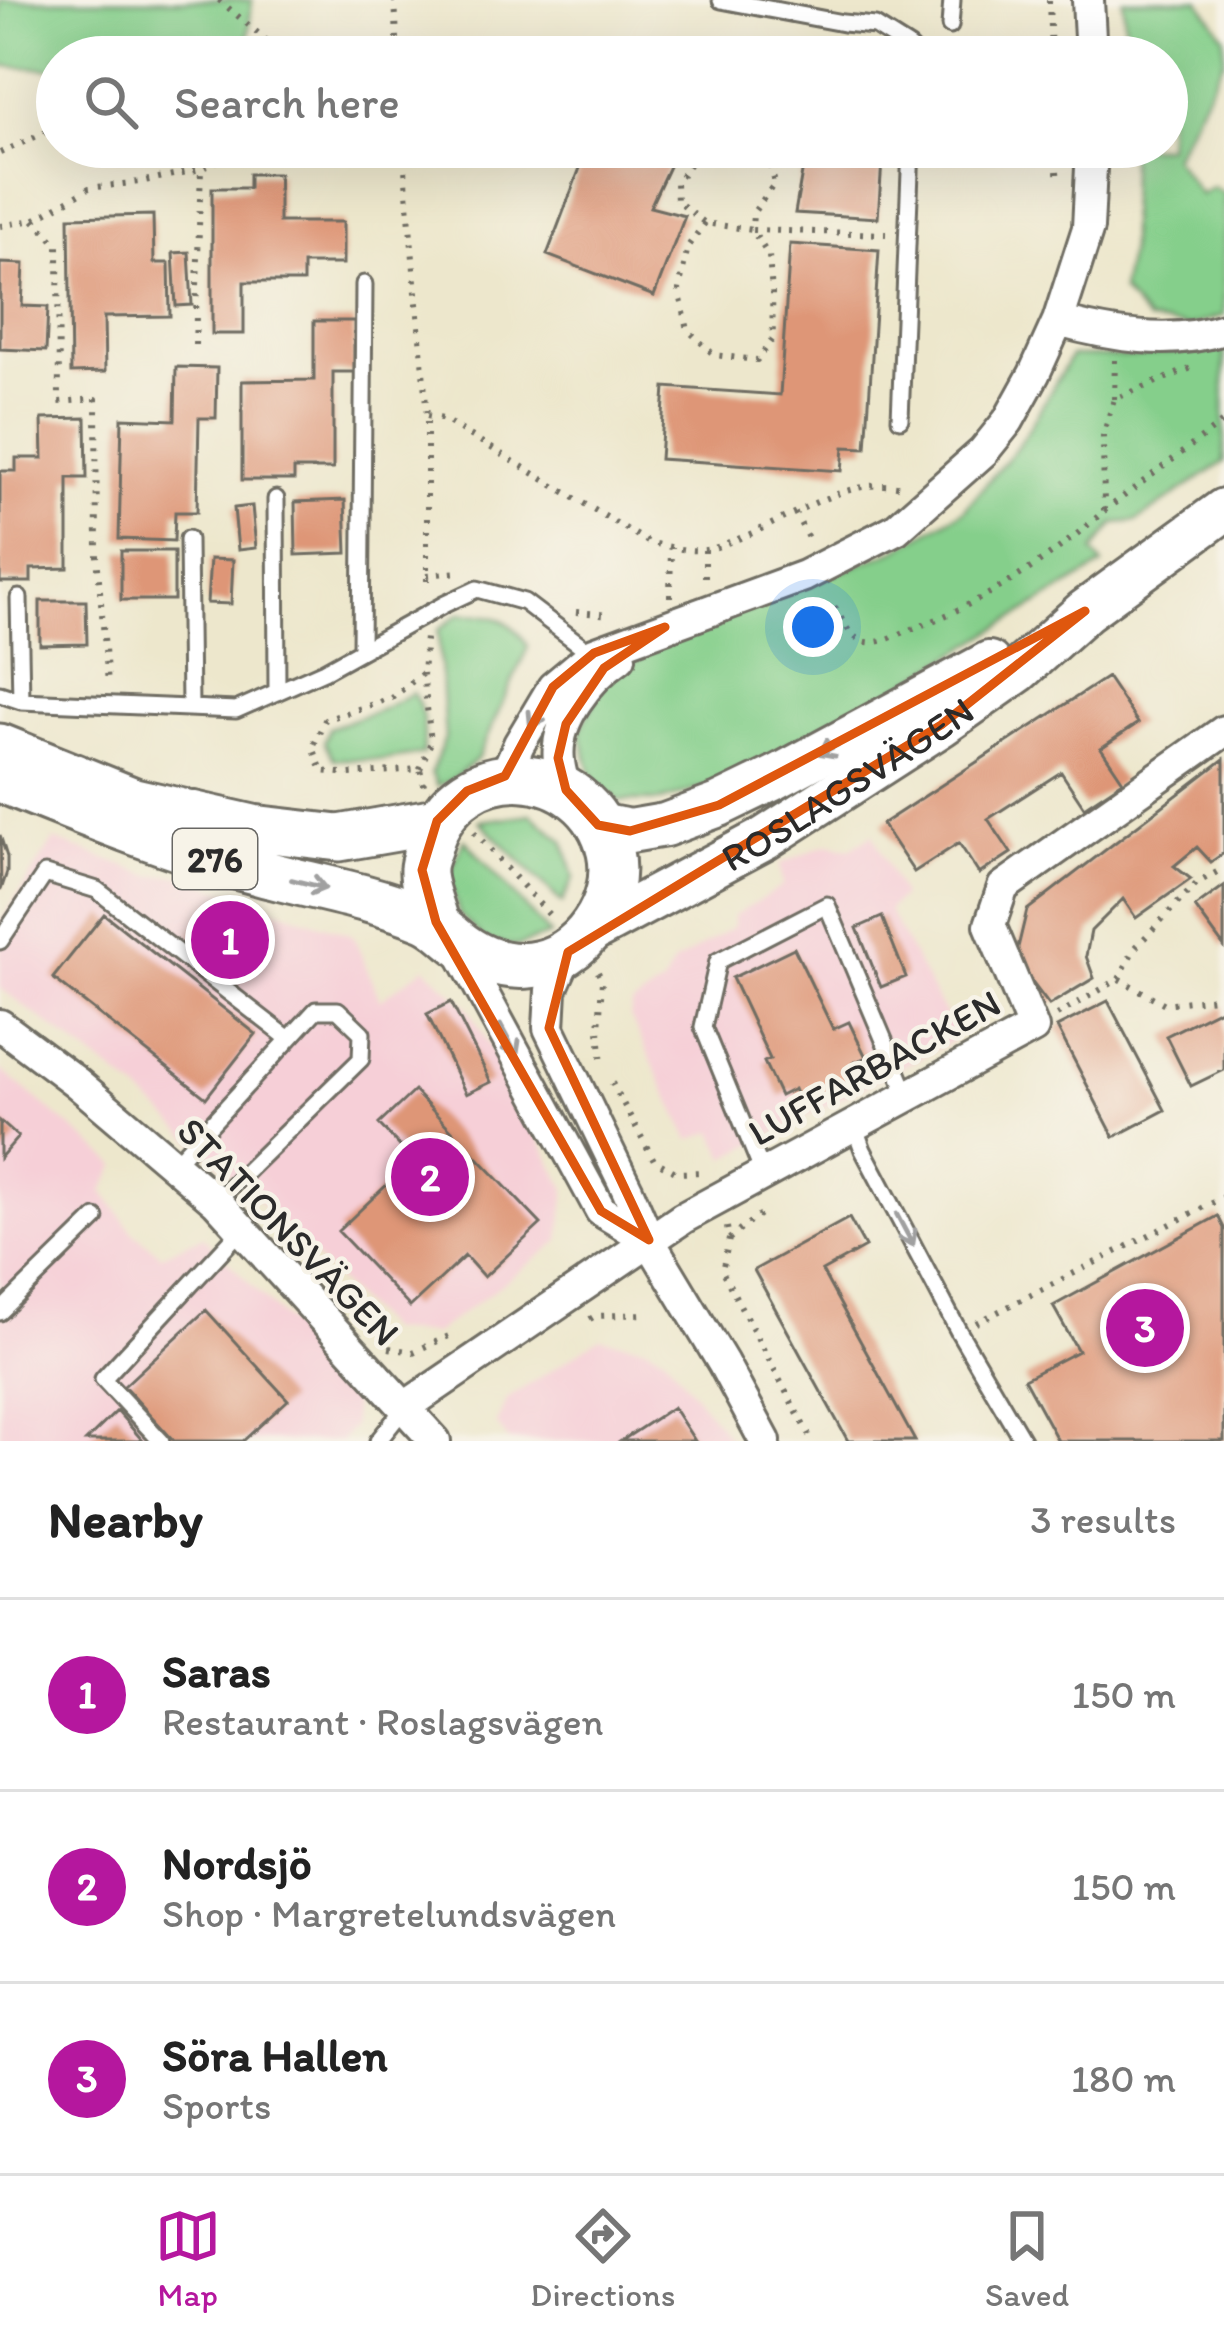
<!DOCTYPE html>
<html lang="en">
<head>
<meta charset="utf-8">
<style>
	body { margin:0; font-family:Itim,sans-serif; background:#f2f2f2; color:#222 }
	.you { position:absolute; left:813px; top:627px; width:42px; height:42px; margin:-30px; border:9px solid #fff; border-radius:50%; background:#1a73e8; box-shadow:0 0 0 18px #1a73e833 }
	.badge { display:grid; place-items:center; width:78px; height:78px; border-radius:50%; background:#b5179e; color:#fff; font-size:39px; font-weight:700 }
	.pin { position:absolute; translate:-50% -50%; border:6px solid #fff; box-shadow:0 3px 12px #0006 }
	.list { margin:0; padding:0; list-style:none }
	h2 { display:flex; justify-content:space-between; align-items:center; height:156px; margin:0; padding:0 48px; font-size:51px }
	h2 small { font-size:39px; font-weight:400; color:#767676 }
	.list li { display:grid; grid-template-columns:78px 1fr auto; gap:36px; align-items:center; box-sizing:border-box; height:192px; padding:0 48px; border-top:3px solid #e0e0e0 }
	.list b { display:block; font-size:45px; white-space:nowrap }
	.list p { margin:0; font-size:39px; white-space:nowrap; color:#767676 }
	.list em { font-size:39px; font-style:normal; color:#767676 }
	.icon { flex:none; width:66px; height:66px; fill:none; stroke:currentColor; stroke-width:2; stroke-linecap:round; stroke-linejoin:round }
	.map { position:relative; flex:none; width:1224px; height:1441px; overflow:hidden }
	.search { position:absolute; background:#fff; box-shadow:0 12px 48px #0002; left:36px; right:36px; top:36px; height:132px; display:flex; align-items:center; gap:30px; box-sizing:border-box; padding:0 42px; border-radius:66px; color:#767676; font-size:45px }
	.sheet { height:732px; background:#fff }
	nav { display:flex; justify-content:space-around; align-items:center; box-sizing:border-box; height:168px; border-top:3px solid #e0e0e0; background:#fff; font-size:33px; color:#767676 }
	nav a { display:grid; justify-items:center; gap:6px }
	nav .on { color:#b5179e }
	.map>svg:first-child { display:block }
	.built { fill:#f6cfd7 }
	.green { fill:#85cf8b; stroke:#587d5b; stroke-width:3 }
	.building { fill:#de9677 }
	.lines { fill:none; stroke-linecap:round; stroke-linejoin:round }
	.lane-casing { stroke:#6f6d63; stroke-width:21 }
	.street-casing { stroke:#6f6d63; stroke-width:36 }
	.secondary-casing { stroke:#6f6d63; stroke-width:48 }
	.primary-casing { stroke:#6f6d63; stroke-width:51 }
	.path { stroke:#6f6d63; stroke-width:6; stroke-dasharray:3 9; stroke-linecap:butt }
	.lane { stroke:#fff; stroke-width:15 }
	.street { stroke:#fff; stroke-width:30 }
	.secondary { stroke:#fff; stroke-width:42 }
	.primary { stroke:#fff; stroke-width:45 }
	.oneway { stroke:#a0a0a0 }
	.marked { fill:none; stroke:#df570e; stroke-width:9; stroke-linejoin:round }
	.labels { text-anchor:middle; stroke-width:9; stroke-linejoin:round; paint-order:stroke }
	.shield { fill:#f7f3e8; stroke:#686764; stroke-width:3 }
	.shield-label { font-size:36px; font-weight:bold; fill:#2b2b2b }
	.street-label { font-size:39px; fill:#2b2b2b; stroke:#f7f3e8 }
</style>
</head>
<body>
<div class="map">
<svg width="1224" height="1441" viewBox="0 0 1224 1441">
	<rect width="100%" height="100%" fill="#f7f3e8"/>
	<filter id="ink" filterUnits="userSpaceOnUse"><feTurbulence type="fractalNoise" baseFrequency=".00833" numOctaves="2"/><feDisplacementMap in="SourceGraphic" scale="24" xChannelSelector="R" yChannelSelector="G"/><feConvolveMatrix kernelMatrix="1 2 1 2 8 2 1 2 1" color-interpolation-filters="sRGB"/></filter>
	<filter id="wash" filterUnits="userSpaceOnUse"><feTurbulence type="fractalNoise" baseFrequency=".004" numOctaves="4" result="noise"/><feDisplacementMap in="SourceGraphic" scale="48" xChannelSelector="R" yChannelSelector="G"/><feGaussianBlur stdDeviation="2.7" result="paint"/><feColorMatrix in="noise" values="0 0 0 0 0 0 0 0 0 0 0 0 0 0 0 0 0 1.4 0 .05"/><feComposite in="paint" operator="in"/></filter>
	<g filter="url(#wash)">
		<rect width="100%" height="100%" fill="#ede7cc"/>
		<!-- built -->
		<path class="built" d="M 873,834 L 902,896 L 888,910 L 958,1038 L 726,1158 L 714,1132 L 690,1140 L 630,1017 L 632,1005 L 662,985 L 674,963 L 733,927 L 733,916 L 783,886 L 780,864 L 828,844 L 850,849 Z
			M 54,840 L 151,876 L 178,875 L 353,935 L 380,1000 L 425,967 L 469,1008 L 566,1189 L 560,1241 L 434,1334 L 387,1331 L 249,1191 L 139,1092 L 0,988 L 0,923 Z
			M 0,1069 L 117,1165 L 103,1191 L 133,1232 L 161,1255 L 203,1236 L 352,1388 L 353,1426 L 341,1441 L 0,1441 Z
			M 600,1338 L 646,1346 L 665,1356 L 731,1441 L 509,1441 L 496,1424 L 507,1399 Z"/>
		<!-- green -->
		<path class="green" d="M 0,0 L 252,0 L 246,57 L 57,57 L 57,69 L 0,66 Z
			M 1123,0 L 1199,0 L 1224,36 L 1224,60 L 1173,157 L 1200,195 L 1213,187 L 1224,194 L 1224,315 L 1189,327 L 1148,321 L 1121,291 L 1129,251 L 1130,147 L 1167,147 L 1167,57 L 1128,57 Z
			M 1224,347 L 1224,462 L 1137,521 L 1115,523 L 1093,551 L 1103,565 L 891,692 L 722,782 L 661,801 L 619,801 L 594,782 L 580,731 L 604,682 L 673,637 L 896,550 L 964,510 L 1021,442 L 1071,356 L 1133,357 Z
			M 459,614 C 494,615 510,616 528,647 L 477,759 L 453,779 L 437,786 L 431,773 L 445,738 L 438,630 Z
			M 412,693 C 425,708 425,734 423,754 L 383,760 L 334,759 L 324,742 L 329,728 L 383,709 Z
			M 531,814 L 564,841 L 574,878 L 562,903 L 480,821 Z
			M 464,839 L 550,935 L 518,946 L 487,942 L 459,914 L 449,876 Z"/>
		<g id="blocks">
			<!-- building -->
			<path class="building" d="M 588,147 L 678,147 L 650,207 L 685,216 L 654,296 L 547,255 Z
				M 773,147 L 883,147 L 878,218 L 795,213 L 805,155 L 773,149 Z
				M 249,174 L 279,174 L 279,222 L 343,222 L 343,264 L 303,264 L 303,282 L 244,282 L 244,334 L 212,334 L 212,188 L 249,188 Z
				M 153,215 L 154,263 L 169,263 L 170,316 L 104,317 L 105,372 L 71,373 L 69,217 Z
				M 790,244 L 879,250 L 866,448 L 844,447 L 842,471 L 660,459 L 665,387 L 780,395 Z
				M 189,252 L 192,305 L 176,306 L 173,253 Z
				M 0,263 L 24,264 L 22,306 L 48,307 L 46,351 L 0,349 Z
				M 314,321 L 354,321 L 354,372 L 333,372 L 333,469 L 294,469 L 294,480 L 242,480 L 242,381 L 314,380 Z
				M 176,367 L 217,368 L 216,418 L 199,418 L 197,512 L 175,512 L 174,541 L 119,539 L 122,418 L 175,420 Z
				M 86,418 L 87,478 L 68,478 L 68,568 L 31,569 L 31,582 L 0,582 L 0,471 L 16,471 L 16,458 L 43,458 L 42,419 Z
				M 345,500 L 347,553 L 296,555 L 295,502 Z
				M 252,506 L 256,548 L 238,550 L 234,508 Z
				M 121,551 L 174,551 L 174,600 L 121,600 Z
				M 210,559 L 233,560 L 231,604 L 207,603 Z
				M 40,601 L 86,601 L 87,644 L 40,645 Z
				M 1107,677 L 1138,723 L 1101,748 L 1123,781 L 1084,807 L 1061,772 L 988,819 L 1011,853 L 979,874 L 959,843 L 914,872 L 882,824 Z
				M 1224,759 L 1224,853 L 1211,862 L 1197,847 L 1174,866 L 1191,879 L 1136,918 L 1123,899 L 1091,931 L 1086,956 L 1094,978 L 1049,1005 L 1015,960 L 1027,910 Z
				M 0,835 L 7,857 L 7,872 L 1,890 Z
				M 1224,886 L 1224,947 L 1195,907 Z
				M 208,910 L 227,926 L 235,916 L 267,942 L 241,975 L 190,933 Z
				M 104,914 L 256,1034 L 206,1098 L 53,978 Z
				M 882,917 L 906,977 L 881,987 L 857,928 Z
				M 794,948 L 833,1029 L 849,1022 L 866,1057 L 853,1063 L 860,1078 L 801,1106 L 794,1089 L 780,1096 L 764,1062 L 770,1059 L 732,978 Z
				M 1108,1001 L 1165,1110 L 1114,1137 L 1057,1027 Z
				M 451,1002 L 491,1082 L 466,1094 L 427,1014 Z
				M 1224,1007 L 1224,1070 L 1191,1086 L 1166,1036 Z
				M 414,1091 L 541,1224 L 484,1277 L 465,1256 L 410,1307 L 338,1231 L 413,1160 L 379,1124 Z
				M 0,1121 L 18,1137 L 0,1158 Z
				M 1218,1216 L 1224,1228 L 1224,1441 L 1058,1441 L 1024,1379 L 1078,1351 L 1053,1306 Z
				M 849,1218 L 865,1247 L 822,1271 L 915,1441 L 848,1441 L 754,1270 Z
				M 206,1310 L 288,1400 L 243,1441 L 174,1441 L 124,1386 Z
				M 673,1407 L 695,1441 L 621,1441 L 641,1428 Z
				M 117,1411 L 143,1441 L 86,1441 Z"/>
		</g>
	</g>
	<g filter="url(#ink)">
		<use href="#blocks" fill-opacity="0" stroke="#6f6d63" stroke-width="3"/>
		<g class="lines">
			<defs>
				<path id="lane" d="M 721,0 L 843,23 L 875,26 L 910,48 L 918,57
					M 950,26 L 952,0
					M 900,419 L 911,147
					M 276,499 L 277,692
					M 188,539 L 190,708
					M 19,598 L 21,701
					M 361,650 L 364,284
					M 0,694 L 21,701 L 236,710 L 324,671 L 445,604 L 477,589 L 524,602 L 595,656
					M 0,941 L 45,874 L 97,890 L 289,1039
					M 854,1125 L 863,1150 L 959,1332 L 1023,1441
					M 174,1164 L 316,1010 L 338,1010 L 362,1033 L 361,1059 L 216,1201
					M 763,1173 L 703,1027 L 718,961 L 827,905 L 908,1097
					M 0,1312 L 96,1218
					M 161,1441 L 103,1379 L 242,1229
					M 378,1441 L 405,1407"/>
				<path id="street" d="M 1088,0 L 1091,57
					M 1058,321 C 1111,336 1171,346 1224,329
					M 505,776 L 519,744 L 553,687 L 594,653 L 804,576 L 896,529 L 983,452 L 1008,421 L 1034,374 L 1058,321 L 1088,228 L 1092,147
					M 566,790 C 563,781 560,771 559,761 C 554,721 589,678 620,657
					M 456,944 L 601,1211 L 649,1240
					M 568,952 L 551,990 L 549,1028 L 627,1189 L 649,1240 L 723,1363 L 765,1441
					M 0,1025 L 76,1082 L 216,1201 L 435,1441
					M 405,1407 L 683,1218 L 1033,1028 L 990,925 L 1003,887 L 1224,731"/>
				<g id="secondary">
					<path d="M 598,825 L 630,831 L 665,825 L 719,805 L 777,777 L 989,663"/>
					<path id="s1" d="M 590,932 L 764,839 L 941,725 L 1018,671 L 1085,611 L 1224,510"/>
				</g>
				<path id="primary" d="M 0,747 L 134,801 L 253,828 L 339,838 L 437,821
					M 0,779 C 79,811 158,843 240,867 C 302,885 365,894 425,918 C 437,923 444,931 454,939 C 475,957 502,968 530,965 C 582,960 621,902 610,852 C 588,758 457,751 430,843 C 428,851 423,861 423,869 C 422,885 432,907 436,922"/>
			</defs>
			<!-- lane casing -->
			<use href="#lane" class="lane-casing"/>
			<!-- street casing -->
			<use href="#street" class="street-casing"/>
			<!-- secondary casing -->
			<use href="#secondary" class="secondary-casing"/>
			<!-- primary casing -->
			<use href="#primary" class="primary-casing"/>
			<!-- path -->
			<path class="path" d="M 219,0 L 286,57
				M 395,0 L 398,57
				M 1049,0 L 1051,57
				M 403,147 L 427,416 L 427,588
				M 1055,147 L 1058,183
				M 0,153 L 57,127
				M 34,220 L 58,245 L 59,402 L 96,399 L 97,556 L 108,683
				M 705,223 L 688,246 L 679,290 L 688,330 L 714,355 L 757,360 L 773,339 L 772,293 L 769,256 L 752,230 L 705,223 L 677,201 L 676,183 L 700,149 L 737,150 L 769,163 L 775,183 L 753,213 L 752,230 L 886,234
				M 0,226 L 34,220 L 89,188 L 140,182 L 201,169 L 245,147
				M 195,345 L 201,169
				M 1114,399 L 1115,360
				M 427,416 L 443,419 L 648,542 C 666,546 687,552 705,550 C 714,549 724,544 732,541 C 786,523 843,475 903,487
				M 1104,511 L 1224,421
				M 795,513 L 810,542
				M 705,550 L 705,584
				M 427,575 L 459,572
				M 670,597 L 671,547
				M 835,607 C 842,619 849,637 863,641 C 877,646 894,636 907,631 C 981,604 1046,563 1104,511 L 1103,436 L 1114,399 L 1194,367
				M 576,612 L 610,615
				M 420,769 L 431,742 L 423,673
				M 424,785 L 420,769 L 349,774 L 322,771 L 313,747 L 325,720 L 392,698 L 423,673 L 426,637
				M 474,832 L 554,920
				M 598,972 L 602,981 L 599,1030 L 602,1066
				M 1119,979 L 1165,1004 L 1224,997
				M 1057,1015 L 1119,979 L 1134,949 L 1197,883 L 1224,868
				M 612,1083 L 654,1160 L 677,1173 L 704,1172
				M 727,1227 L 729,1239 L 722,1271 L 812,1441
				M 729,1239 L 764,1211
				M 590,1319 L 595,1316 L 646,1314
				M 976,1323 L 1224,1197
				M 389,1348 L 413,1352 L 449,1336 L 454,1342"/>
			<!-- lane -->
			<use href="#lane" class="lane"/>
			<!-- street -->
			<use href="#street" class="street"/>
			<!-- secondary -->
			<use href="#secondary" class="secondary"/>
			<!-- primary -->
			<use href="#primary" class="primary"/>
		</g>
		<!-- one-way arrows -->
		<defs><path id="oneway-shaft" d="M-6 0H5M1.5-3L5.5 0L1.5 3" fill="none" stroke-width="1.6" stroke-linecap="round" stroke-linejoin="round" transform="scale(3)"/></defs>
		<g class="oneway">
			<use href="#oneway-shaft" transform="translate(539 712) rotate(121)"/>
			<use href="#oneway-shaft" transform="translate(835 746) rotate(152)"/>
			<use href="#oneway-shaft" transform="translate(309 884) rotate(14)"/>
			<use href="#oneway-shaft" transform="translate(509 1041) rotate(62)"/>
			<use href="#oneway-shaft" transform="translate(905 1230) rotate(62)"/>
		</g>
	</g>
	<!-- marked area -->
	<path class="marked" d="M 1085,611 L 941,725 L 568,952 L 549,1028 L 649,1240 L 601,1211 L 436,922 L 422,870 L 437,821 L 467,791 L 505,776 L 553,687 L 594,653 L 665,627 L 604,668 L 566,724 L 558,758 L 566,790 L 598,825 L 630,831 L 719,805 Z"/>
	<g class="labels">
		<!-- shield labels -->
		<rect class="shield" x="173" y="829" width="84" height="60" rx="9"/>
		<g class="shield-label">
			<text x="215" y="872">276</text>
		</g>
		<!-- street labels -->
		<g class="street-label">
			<text dy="14" stroke="none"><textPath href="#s1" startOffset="297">ROSLAGSVÄGEN</textPath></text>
			<text transform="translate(874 1067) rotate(-29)" y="14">LUFFARBACKEN</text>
			<text transform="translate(289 1231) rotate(46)" y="14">STATIONSVÄGEN</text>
		</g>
	</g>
</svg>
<div class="you"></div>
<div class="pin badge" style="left:230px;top:940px">1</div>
<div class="pin badge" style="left:430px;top:1177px">2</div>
<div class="pin badge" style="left:1145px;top:1328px">3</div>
<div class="search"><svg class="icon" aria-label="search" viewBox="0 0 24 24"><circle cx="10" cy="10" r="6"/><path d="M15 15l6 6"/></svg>Search here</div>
</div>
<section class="sheet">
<h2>Nearby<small>3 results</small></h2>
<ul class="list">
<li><span class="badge">1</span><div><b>Saras</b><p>Restaurant · Roslagsvägen</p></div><em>150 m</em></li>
<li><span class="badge">2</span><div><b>Nordsjö</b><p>Shop · Margretelundsvägen</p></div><em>150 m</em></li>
<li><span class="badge">3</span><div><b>Söra Hallen</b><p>Sports</p></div><em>180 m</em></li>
</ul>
</section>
<nav>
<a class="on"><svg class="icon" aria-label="map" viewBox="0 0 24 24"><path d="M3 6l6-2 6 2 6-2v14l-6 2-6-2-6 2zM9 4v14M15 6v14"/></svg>Map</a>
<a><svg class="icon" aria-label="directions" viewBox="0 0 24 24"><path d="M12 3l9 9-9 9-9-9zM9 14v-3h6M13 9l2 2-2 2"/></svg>Directions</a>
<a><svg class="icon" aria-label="saved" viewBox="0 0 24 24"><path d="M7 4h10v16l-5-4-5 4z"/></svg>Saved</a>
</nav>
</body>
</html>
